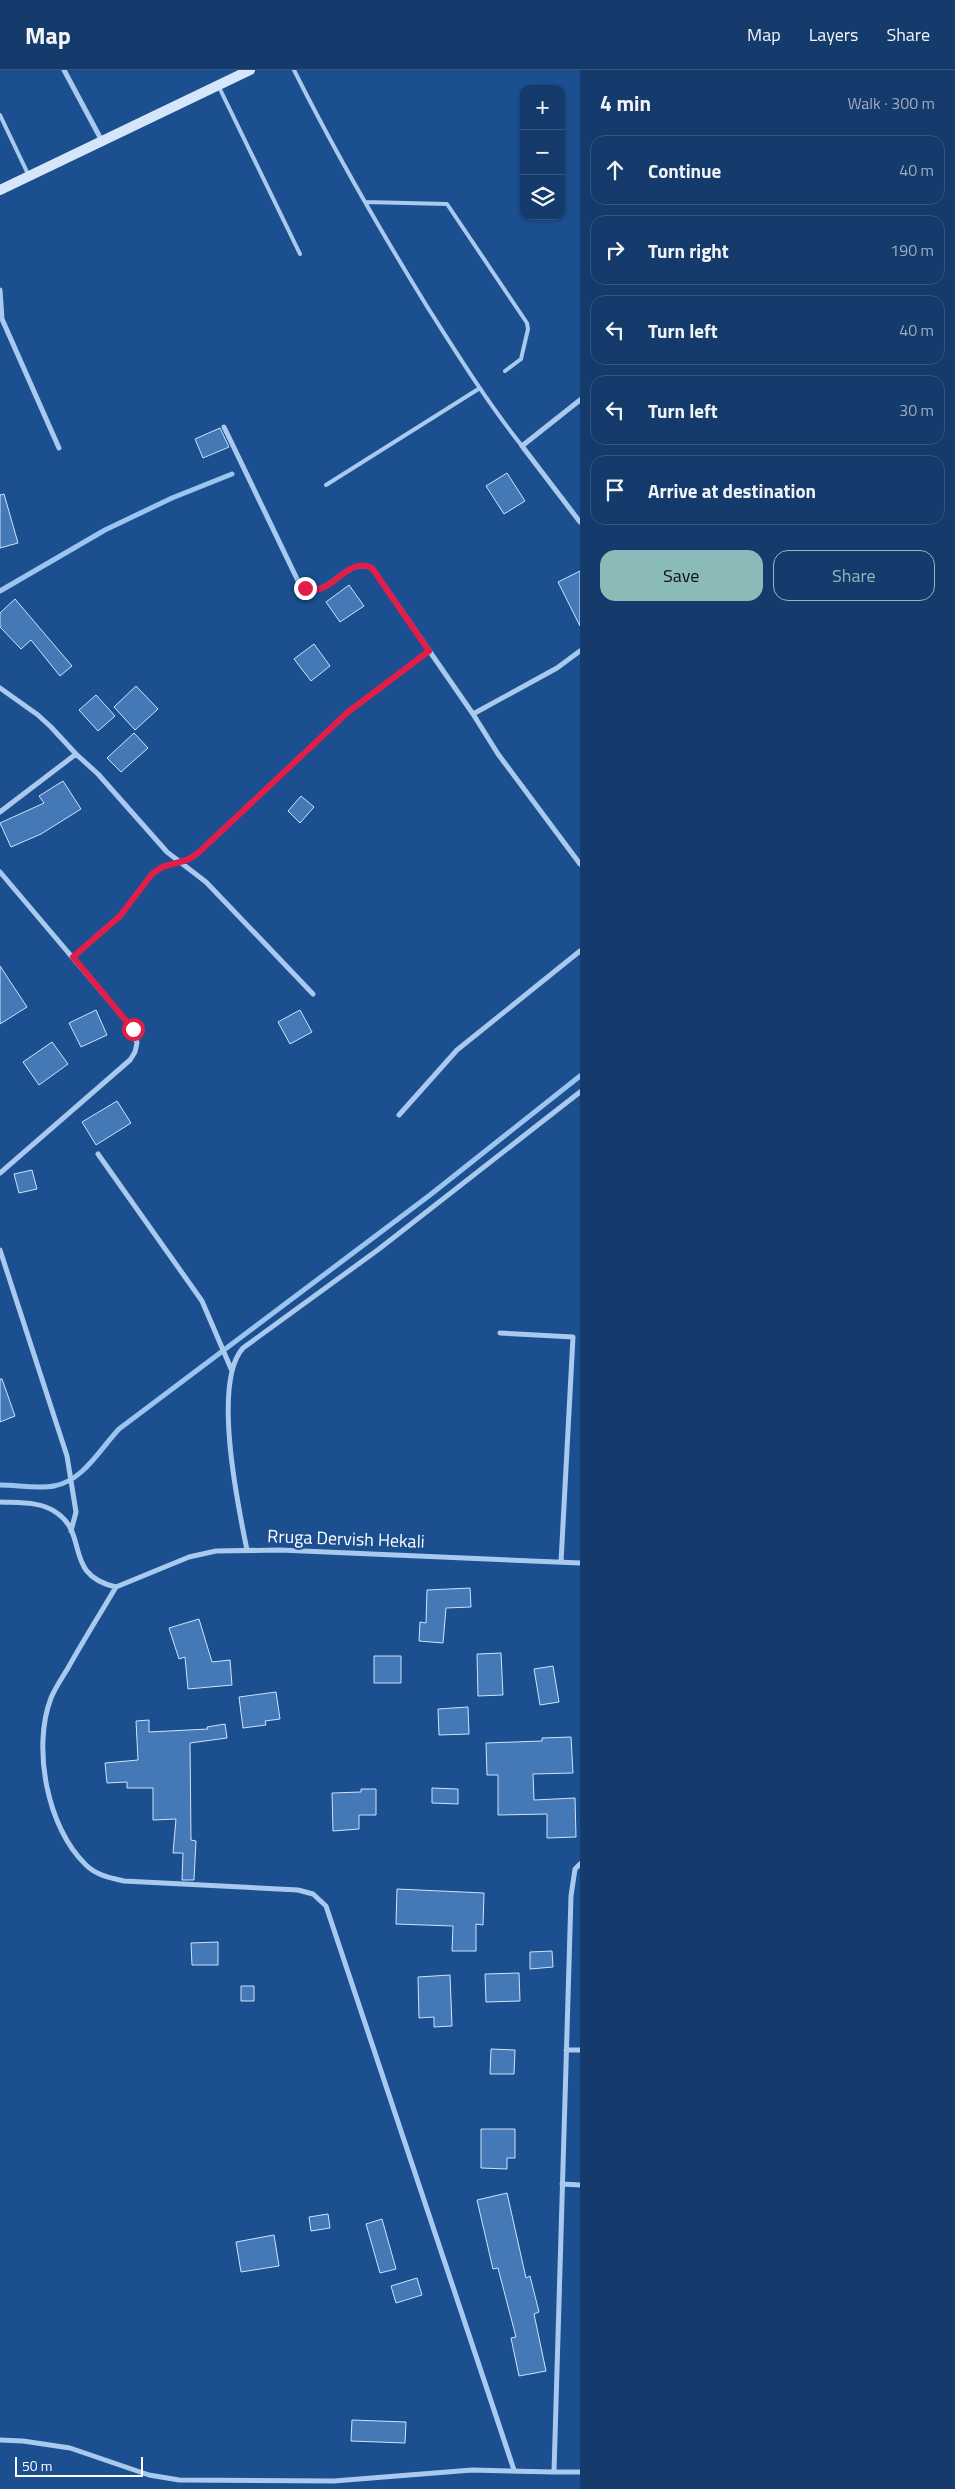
<!DOCTYPE html>
<html lang="en">
<head>
<meta charset="utf-8">
<style>
	body { margin:0; font-family:"Titillium Web",sans-serif; background:#1d4271; color:#f1f3f6 }
	.controls { position:absolute; right:15px; top:15px; display:grid; overflow:hidden; border-radius:10px; box-shadow:0 1px 4px #0004 }
	.controls button { width:45px; height:45px; display:grid; place-items:center; padding:0; border:0; border-bottom:1px solid #33557e; background:#143b6b; color:#f1f3f6; font:25px sans-serif }
	.scale { position:absolute; left:15px; bottom:12px; width:128px; box-sizing:border-box; padding-left:5px; border:2px solid #fff; border-top:0; font-size:14px; line-height:18px; white-space:nowrap; color:#fff; -webkit-text-stroke:4px #1b4f8f; paint-order:stroke }
	.stop { position:absolute; width:15px; height:15px; margin:-11px; border:4px solid #e11d48; border-radius:50%; background:#fff }
	.stop.end { background:#e11d48; border-color:#fff; box-shadow:0 1px 5px #0008 }
	.list { margin:0; padding:0; list-style:none }
	h2 { display:flex; justify-content:space-between; align-items:center; height:65px; margin:0; padding:0 20px; font-size:21px }
	h2 small { font-size:16px; font-weight:400; color:#9dadc1 }
	.list li { display:grid; grid-template-columns:32px 1fr auto; gap:15px; align-items:center; box-sizing:border-box; height:70px; margin:0 10px 10px; padding:0 10px; border:1px solid #33557e; border-radius:15px }
	.list b { display:block; font-size:19px; white-space:nowrap }
	.list em { font-size:16px; font-style:normal; color:#9dadc1 }
	.actions { display:flex; gap:10px; padding:15px 20px }
	.actions a { flex:1; padding:11px 0; border:1px solid #8bbbb9; border-radius:15px; text-align:center; font-size:18px; color:#8bbbb9 }
	.actions .main { background:#8bbbb9; color:#111 }
	.icon { flex:none; width:28px; height:28px; fill:none; stroke:currentColor; stroke-width:2; stroke-linecap:round; stroke-linejoin:round }
	.map { position:relative; flex:none; width:580px; height:2419px; overflow:hidden }
	header { display:flex; align-items:center; gap:30px; box-sizing:border-box; height:70px; padding:0 25px; background:#143b6b; border-bottom:1px solid #33557e }
	header strong { font-size:24px }
	nav { display:flex; gap:28px; margin-inline-start:auto; font-size:18px }
	main { display:flex }
	aside { flex:1; background:#143b6b }
	.map>svg:first-child { display:block }
	.lines { fill:none; stroke-linecap:round; stroke-linejoin:round }
	.stream { stroke:#9cc4f0; stroke-width:5 }
	.building { fill:#4478b7; stroke:#cfe3fa }
	.lane { stroke:#a9c9ee; stroke-width:4 }
	.street { stroke:#a9c9ee; stroke-width:5 }
	.secondary { stroke:#d6e6fa; stroke-width:10 }
	.route { stroke:#e11d48; stroke-width:6 }
	.labels { text-anchor:middle; stroke-width:4.5; stroke-linejoin:round; paint-order:stroke }
	.street-label { font-size:18px; fill:#fff; stroke:#1b4f8f }
</style>
</head>
<body>
<header>
<strong>Map</strong>
<nav><a>Map</a><a>Layers</a><a>Share</a></nav>
</header>
<main>
<div class="map">
<svg width="580" height="2419" viewBox="0 0 580 2419">
	<rect width="100%" height="100%" fill="#1b4f8f"/>
	<g class="lines">
		<!-- stream -->
		<path class="stream" d="M 0,521 L 105,460 L 172,428 L 232,404
			M 0,1415 C 17,1415 37,1419 54,1416 C 83,1411 100,1379 119,1359 L 430,1125 L 580,1006"/>
	</g>
	<!-- building -->
	<path class="building" d="M 220,358 L 229,377 L 203,388 L 195,369 Z
		M 507,403 L 525,431 L 504,444 L 486,416 Z
		M 4,424 L 18,473 L 0,478 L 0,425 Z
		M 580,501 L 580,556 L 558,512 Z
		M 349,515 L 364,536 L 340,552 L 326,532 Z
		M 15,529 L 72,596 L 60,606 L 31,570 L 21,579 L 0,557 L 0,543 Z
		M 314,574 L 330,596 L 311,611 L 294,589 Z
		M 136,616 L 158,639 L 135,660 L 114,637 Z
		M 96,625 L 115,646 L 98,661 L 79,640 Z
		M 134,663 L 148,678 L 121,702 L 107,688 Z
		M 63,711 L 81,739 L 41,764 L 11,777 L 0,753 L 44,733 L 39,726 Z
		M 301,726 L 314,737 L 300,753 L 288,741 Z
		M 0,896 L 27,937 L 0,954 Z
		M 96,940 L 107,965 L 81,977 L 69,953 Z
		M 300,940 L 312,962 L 290,974 L 278,952 Z
		M 52,972 L 68,994 L 39,1015 L 23,992 Z
		M 117,1031 L 131,1053 L 96,1075 L 82,1052 Z
		M 32,1100 L 37,1119 L 19,1123 L 14,1104 Z
		M 0,1309 L 2,1309 L 15,1346 L 0,1352 Z
		M 470,1518 L 471,1537 L 446,1538 L 443,1573 L 419,1571 L 420,1552 L 426,1553 L 427,1520 Z
		M 199,1549 L 212,1592 L 230,1590 L 232,1615 L 188,1619 L 185,1587 L 179,1589 L 169,1558 Z
		M 501,1583 L 503,1625 L 478,1626 L 477,1584 Z
		M 374,1586 L 401,1586 L 401,1613 L 374,1613 Z
		M 553,1596 L 559,1632 L 540,1635 L 534,1599 Z
		M 276,1622 L 280,1649 L 265,1651 L 266,1655 L 243,1658 L 239,1627 Z
		M 468,1637 L 469,1664 L 439,1665 L 438,1639 Z
		M 149,1650 L 149,1662 L 208,1659 L 207,1657 L 225,1654 L 227,1668 L 190,1673 L 191,1770 L 196,1771 L 194,1810 L 182,1810 L 183,1783 L 173,1783 L 176,1749 L 153,1750 L 153,1718 L 127,1718 L 127,1712 L 107,1713 L 105,1693 L 138,1690 L 136,1651 Z
		M 571,1667 L 573,1703 L 533,1704 L 534,1730 L 575,1728 L 576,1767 L 547,1768 L 547,1744 L 498,1745 L 498,1705 L 487,1705 L 486,1673 L 542,1671 L 542,1668 Z
		M 432,1718 L 458,1719 L 458,1734 L 432,1733 Z
		M 361,1719 L 376,1719 L 376,1745 L 359,1745 L 359,1759 L 333,1761 L 332,1723 L 361,1722 Z
		M 397,1819 L 484,1823 L 483,1855 L 476,1854 L 476,1881 L 452,1881 L 453,1856 L 396,1854 Z
		M 218,1872 L 218,1895 L 192,1895 L 191,1873 Z
		M 552,1881 L 553,1897 L 530,1899 L 530,1882 Z
		M 519,1903 L 520,1931 L 486,1932 L 485,1904 Z
		M 450,1905 L 452,1956 L 434,1957 L 434,1947 L 419,1948 L 418,1907 Z
		M 241,1916 L 254,1916 L 254,1931 L 241,1931 Z
		M 491,1979 L 515,1980 L 514,2004 L 490,2004 Z
		M 481,2059 L 515,2059 L 515,2088 L 507,2088 L 507,2099 L 481,2098 Z
		M 507,2123 L 526,2208 L 530,2206 L 539,2242 L 534,2244 L 546,2301 L 519,2306 L 511,2268 L 516,2267 L 498,2198 L 493,2199 L 477,2130 Z
		M 328,2144 L 330,2158 L 311,2161 L 309,2147 Z
		M 382,2149 L 396,2199 L 380,2203 L 366,2154 Z
		M 274,2165 L 279,2196 L 241,2202 L 236,2172 Z
		M 417,2208 L 422,2225 L 396,2233 L 391,2216 Z
		M 352,2350 L 406,2352 L 405,2373 L 351,2371 Z"/>
	<g class="lines">
		<!-- lane -->
		<path class="lane" d="M 294,0 C 335,82 380,160 428,238 C 458,285 487,332 522,376
			M 218,15 L 300,184
			M 0,45 L 28,104
			M 365,132 L 447,134 L 527,253 L 528,259 L 521,289 L 505,301
			M 326,415 L 480,318"/>
		<!-- street -->
		<path class="street" d="M 64,0 L 102,71
			M 0,220 L 2,249 L 59,378
			M 580,330 L 522,376 L 580,452
			M 224,357 L 299,513 C 327,538 343,484 372,498 L 473,644 L 498,684 L 580,794
			M 0,618 L 38,645 L 51,657 L 76,684 L 98,704 L 167,782 L 206,812 L 313,924
			M 473,644 L 557,598 L 580,581
			M 0,742 L 76,684
			M 0,802 L 133,959 L 137,973 L 135,982 L 130,990 L 0,1103
			M 73,887 L 120,846 L 152,804 L 162,797 L 187,790 L 197,784 L 348,642 L 429,581
			M 399,1045 L 457,980 L 580,881
			M 98,1084 L 202,1231 L 232,1301
			M 0,1180 L 67,1386 L 76,1442 L 71,1461
			M 500,1263 L 573,1267 L 561,1492
			M 0,1432 C 19,1433 41,1431 57,1443 C 89,1465 63,1505 116,1517
			M 247,1480 C 238,1436 212,1312 243,1278 L 379,1179 L 580,1022
			M 116,1517 C 100,1544 83,1571 68,1598 C 62,1608 55,1618 51,1628 C 32,1677 47,1758 86,1795 C 96,1805 110,1808 124,1811 L 298,1820 L 313,1824 L 326,1836 L 514,2400
			M 116,1517 L 189,1487 L 216,1481 L 280,1480 L 580,1493
			M 580,1794 L 575,1799 L 571,1826 L 554,2402 L 580,2402
			M 566,1980 L 580,1980
			M 562,2114 L 580,2115
			M 0,2370 L 23,2371 L 70,2378 L 149,2405 L 179,2410 L 334,2411 L 472,2400 L 554,2402"/>
		<!-- secondary -->
		<path class="secondary" d="M 0,120 L 250,0"/>
	</g>
	<g class="lines">
		<!-- route -->
		<path class="route" d="M 133,959 L 73,887 L 120,846 L 152,804 L 162,797 L 187,790 L 197,784 L 348,642 L 429,581 L 372,498 C 345,485 332,529 305,518"/>
	</g>
	<g class="labels">
		<!-- street labels -->
		<g class="street-label">
			<text transform="translate(346 1469) rotate(2)" y="6">Rruga Dervish Hekali</text>
		</g>
	</g>
</svg>
<div class="controls">
<button>+</button>
<button>−</button>
<button><svg class="icon" aria-label="layers" viewBox="0 0 24 24"><path d="M12 4l9 5-9 5-9-5zM3 14l9 5 9-5"/></svg></button>
</div>
<div class="scale">50 m</div>
<div class="stop" style="left:133px;top:959px"></div>
<div class="stop end" style="left:305px;top:518px"></div>
</div>
<aside>
<h2>4 min<small>Walk · 300 m</small></h2>
<ul class="list">
<li><svg class="icon" aria-label="ahead" viewBox="0 0 24 24"><path d="M12 20V5M6 11l6-6 6 6"/></svg><div><b>Continue</b></div><em>40 m</em></li>
<li><svg class="icon" aria-label="right" viewBox="0 0 24 24"><path d="M7 20v-9h11M14 6l5 5-5 5"/></svg><div><b>Turn right</b></div><em>190 m</em></li>
<li><svg class="icon" aria-label="left" viewBox="0 0 24 24"><path d="M17 20v-9H6M10 6l-5 5 5 5"/></svg><div><b>Turn left</b></div><em>40 m</em></li>
<li><svg class="icon" aria-label="left" viewBox="0 0 24 24"><path d="M17 20v-9H6M10 6l-5 5 5 5"/></svg><div><b>Turn left</b></div><em>30 m</em></li>
<li><svg class="icon" aria-label="arrive" viewBox="0 0 24 24"><path d="M6 21V4h12l-3 4 3 4H6"/></svg><div><b>Arrive at destination</b></div></li>
</ul>
<div class="actions"><a class="main">Save</a><a>Share</a></div>
</aside>
</main>
</body>
</html>
